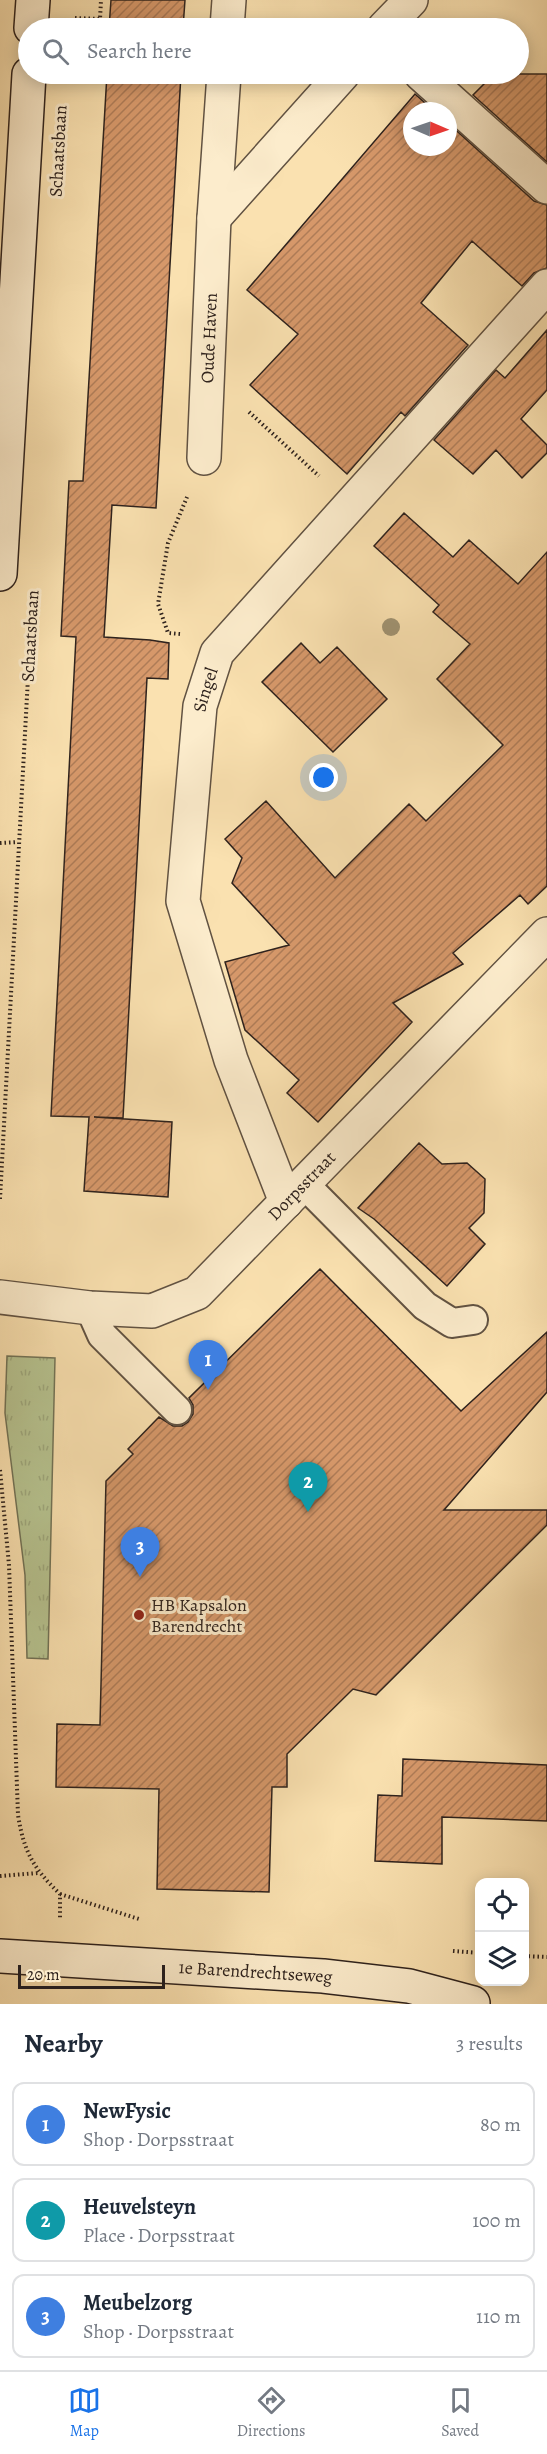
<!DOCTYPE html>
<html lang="en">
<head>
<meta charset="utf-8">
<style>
	body { margin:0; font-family:Alegreya,serif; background:#f6f6f7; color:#1f2937 }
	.controls { position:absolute; right:18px; bottom:18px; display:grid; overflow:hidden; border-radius:12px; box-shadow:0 3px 15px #0003 }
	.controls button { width:54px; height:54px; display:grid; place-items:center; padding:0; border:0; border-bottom:2px solid #e0e1e3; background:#fff; color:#1f2937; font:30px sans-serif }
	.compass { position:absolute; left:403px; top:102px; width:54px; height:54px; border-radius:50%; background:#fff; box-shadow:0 3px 15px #0003; rotate:92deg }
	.scale { position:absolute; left:18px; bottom:15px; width:147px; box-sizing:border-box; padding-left:6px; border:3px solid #2e221d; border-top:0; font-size:16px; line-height:21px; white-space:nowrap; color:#2e221d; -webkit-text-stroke:4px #fceccc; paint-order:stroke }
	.you { position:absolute; left:324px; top:778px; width:21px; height:21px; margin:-15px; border:4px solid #fff; border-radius:50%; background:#1a73e8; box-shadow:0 0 0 9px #1a73e833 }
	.badge { display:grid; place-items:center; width:39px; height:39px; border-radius:50%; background:#1a73e8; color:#fff; font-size:20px; font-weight:700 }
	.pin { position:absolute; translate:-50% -50px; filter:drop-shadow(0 2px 3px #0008) }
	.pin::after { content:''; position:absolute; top:32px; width:21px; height:18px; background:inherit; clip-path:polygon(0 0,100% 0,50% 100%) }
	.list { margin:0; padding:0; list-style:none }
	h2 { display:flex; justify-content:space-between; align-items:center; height:78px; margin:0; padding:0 24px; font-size:26px }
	h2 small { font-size:20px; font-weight:400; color:#747a83 }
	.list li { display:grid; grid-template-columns:39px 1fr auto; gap:18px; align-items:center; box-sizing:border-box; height:84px; margin:0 12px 12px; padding:0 12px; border:2px solid #e0e1e3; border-radius:12px }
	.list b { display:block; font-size:22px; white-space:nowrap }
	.list p { margin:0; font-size:20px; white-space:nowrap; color:#747a83 }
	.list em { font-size:20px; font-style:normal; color:#747a83 }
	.icon { flex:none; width:33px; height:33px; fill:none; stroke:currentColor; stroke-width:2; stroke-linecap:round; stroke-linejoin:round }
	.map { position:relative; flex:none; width:547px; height:2004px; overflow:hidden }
	.search { position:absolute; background:#fff; box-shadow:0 3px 15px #0003; left:18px; right:18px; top:18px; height:66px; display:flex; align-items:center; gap:15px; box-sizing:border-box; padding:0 21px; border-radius:33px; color:#747a83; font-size:22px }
	.sheet { height:366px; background:#fff }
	nav { display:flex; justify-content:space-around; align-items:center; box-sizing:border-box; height:84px; border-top:2px solid #e0e1e3; background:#fff; font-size:16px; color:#747a83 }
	nav a { display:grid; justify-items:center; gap:3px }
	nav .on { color:#1a73e8 }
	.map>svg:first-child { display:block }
	.grass { fill:url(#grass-tufts); stroke:#727357; stroke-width:1.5 }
	.building { fill:url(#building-hatch); stroke:#2e221d; stroke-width:1.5 }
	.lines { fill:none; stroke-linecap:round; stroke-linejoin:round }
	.lane-casing { stroke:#615242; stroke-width:32 }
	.street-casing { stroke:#615242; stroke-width:36 }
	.secondary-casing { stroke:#2e221d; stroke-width:36 }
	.path { stroke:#2e221d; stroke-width:4; stroke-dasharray:1.5 3; stroke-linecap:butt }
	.lane { stroke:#fceccc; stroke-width:28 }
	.street { stroke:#fceccc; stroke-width:33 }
	.secondary { stroke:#fceccc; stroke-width:33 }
	.tree { fill:#a09372 }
	.poi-dot { fill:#8f2418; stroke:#fceccc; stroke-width:2 }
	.labels { text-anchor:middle; stroke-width:6; stroke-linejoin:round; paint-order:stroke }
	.street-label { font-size:18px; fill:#2e221d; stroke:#fceccc }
	.poi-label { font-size:18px; fill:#2e221d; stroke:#fceccc; text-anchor:start }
</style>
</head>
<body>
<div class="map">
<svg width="547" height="2004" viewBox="0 0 547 2004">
	<defs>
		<pattern id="grass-tufts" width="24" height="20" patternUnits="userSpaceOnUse" patternTransform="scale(1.5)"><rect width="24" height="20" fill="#b7c491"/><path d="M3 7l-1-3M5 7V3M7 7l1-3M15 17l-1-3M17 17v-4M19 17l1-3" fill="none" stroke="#9ea87d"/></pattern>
		<pattern id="building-hatch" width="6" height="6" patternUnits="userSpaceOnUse" patternTransform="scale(1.5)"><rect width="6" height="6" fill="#d6986a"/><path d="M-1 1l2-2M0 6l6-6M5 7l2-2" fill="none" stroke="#ae7c57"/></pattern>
	</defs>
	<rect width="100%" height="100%" fill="#fae1b0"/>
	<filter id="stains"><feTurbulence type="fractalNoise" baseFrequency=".00333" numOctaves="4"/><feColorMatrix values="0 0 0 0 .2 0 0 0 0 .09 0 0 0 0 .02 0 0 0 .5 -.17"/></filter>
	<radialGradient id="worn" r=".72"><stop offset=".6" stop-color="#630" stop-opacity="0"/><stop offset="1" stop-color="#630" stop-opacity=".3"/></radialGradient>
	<!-- grass -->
	<path class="grass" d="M 7,1356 L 55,1358 L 48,1659 L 27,1658 L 25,1575 L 5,1413 Z"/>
	<!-- building -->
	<path class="building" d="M 111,0 L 185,0 L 183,28 L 109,28 Z
		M 107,74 L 181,74 L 156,508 L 112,505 L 104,637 L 150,640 L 169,643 L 168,679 L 147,678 L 123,1118 L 94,1117 L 172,1122 L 168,1197 L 84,1191 L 89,1117 L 51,1116 L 76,637 L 61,636 L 69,481 L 83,481 Z
		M 494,74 L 547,74 L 547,162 L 473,95 Z
		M 415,94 L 434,111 L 412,111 L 412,147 L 448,147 L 448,123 L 534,201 L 547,205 L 547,268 L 534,273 L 522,286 L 472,241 L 421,303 L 468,345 L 405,416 L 401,412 L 347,474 L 250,385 L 298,334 L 247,290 Z
		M 547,330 L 547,390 L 521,419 L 547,445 L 547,453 L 522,478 L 496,450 L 473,474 L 434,440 L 496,370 L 505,378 Z
		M 404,513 L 453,557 L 469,540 L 518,584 L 547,552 L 547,886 L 528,904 L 520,895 L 453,953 L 463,964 L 393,1003 L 412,1022 L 318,1122 L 287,1093 L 299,1080 L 245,1030 L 225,962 L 289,945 L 232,883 L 242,858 L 225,839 L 266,801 L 335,878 L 409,804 L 426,821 L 503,745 L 437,679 L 470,644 L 433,612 L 439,605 L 374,546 Z
		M 301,643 L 320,663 L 337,647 L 387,699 L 333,752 L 262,682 Z
		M 419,1143 L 442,1164 L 467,1163 L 485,1179 L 484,1213 L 469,1228 L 485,1244 L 447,1286 L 374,1219 L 358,1208 Z
		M 320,1269 L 461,1411 L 547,1332 L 547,1392 L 444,1510 L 547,1510 L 547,1525 L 376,1695 L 353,1689 L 287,1754 L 287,1787 L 272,1787 L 269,1892 L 157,1889 L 159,1789 L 56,1787 L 57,1724 L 100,1725 L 106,1481 L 133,1454 L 128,1449 L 159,1417 L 173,1426 L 182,1426 L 188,1422 L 193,1414 L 193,1405 L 189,1398 Z
		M 403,1759 L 547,1765 L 547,1821 L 442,1817 L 442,1864 L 375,1861 L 378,1795 L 402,1796 Z"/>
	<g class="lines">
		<defs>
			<path id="lane" d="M 304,1184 L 425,1306 L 452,1323 L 473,1320
				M 90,1308 L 102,1335 L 177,1410"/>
			<g id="street">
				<path d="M 227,28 L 229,0"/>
				<path d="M 384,28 L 411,0"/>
				<path d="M 421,74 L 547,187"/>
				<path d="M 214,218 L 343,74"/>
				<path id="s1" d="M 204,458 L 214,218 L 224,74"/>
				<path id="s2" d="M 286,1202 L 231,1060 L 183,901 L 200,706 L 217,653 L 547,286"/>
				<path id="s3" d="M 0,1297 L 90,1308 L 152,1311 L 197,1293 L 547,934"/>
			</g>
			<g id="secondary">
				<path d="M 31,28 L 33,0"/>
				<path d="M 0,574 L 29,74"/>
				<path id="s4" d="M 0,1956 L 323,1976 L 409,1986 L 473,2003"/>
			</g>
		</defs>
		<!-- lane casing -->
		<use href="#lane" class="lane-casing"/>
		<!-- street casing -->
		<use href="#street" class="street-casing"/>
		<!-- secondary casing -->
		<use href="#secondary" class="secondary-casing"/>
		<!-- path -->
		<path class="path" d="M 75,18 L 100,19 L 101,0
			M 249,412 L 319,476
			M 180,634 L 168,633 L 158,604 L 168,543 L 187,497
			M 0,843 L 18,842
			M 0,1199 L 32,603
			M 0,1470 L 9,1565 L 18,1815 C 24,1852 33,1868 60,1894 L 60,1918
			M 0,1876 L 38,1873
			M 60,1894 L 139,1919
			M 453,1951 L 480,1953
			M 524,1956 L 547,1957"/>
		<!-- lane -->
		<use href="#lane" class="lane"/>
		<!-- street -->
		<use href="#street" class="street"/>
		<!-- secondary -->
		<use href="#secondary" class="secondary"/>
	</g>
	<!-- trees -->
	<circle class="tree" cx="391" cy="627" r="9"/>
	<!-- markers -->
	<circle class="poi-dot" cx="139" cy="1615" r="6"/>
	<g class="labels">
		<!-- street labels -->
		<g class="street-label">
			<text transform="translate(58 151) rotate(-87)" y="6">Schaatsbaan</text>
			<text dy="6" stroke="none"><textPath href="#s1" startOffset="120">Oude Haven</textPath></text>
			<text transform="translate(30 636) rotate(-87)" y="6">Schaatsbaan</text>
			<text dy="6" stroke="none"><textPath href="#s2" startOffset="531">Singel</textPath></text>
			<text dy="6" stroke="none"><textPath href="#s3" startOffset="351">Dorpsstraat</textPath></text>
			<text dy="6" stroke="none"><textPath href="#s4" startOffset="256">1e Barendrechtseweg</textPath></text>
		</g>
		<!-- poi labels -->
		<g class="poi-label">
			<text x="151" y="1611">HB Kapsalon<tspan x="151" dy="21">Barendrecht</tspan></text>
		</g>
	</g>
	<rect width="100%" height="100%" filter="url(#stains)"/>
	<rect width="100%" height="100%" fill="url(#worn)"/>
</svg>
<div class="controls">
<button><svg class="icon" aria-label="locate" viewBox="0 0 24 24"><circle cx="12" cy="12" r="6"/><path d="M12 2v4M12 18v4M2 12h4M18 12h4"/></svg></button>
<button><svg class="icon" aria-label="layers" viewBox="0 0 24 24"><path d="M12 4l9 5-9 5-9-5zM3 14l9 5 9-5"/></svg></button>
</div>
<svg class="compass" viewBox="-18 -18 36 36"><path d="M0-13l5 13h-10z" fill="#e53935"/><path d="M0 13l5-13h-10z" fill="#747a83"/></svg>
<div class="scale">20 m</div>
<div class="you"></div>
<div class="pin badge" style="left:208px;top:1390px;background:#3f7fe0">1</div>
<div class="pin badge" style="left:308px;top:1512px;background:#0f9aa8">2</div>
<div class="pin badge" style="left:140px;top:1577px;background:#3f7fe0">3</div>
<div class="search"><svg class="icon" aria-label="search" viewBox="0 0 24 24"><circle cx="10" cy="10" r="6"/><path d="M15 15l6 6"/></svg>Search here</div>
</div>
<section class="sheet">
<h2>Nearby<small>3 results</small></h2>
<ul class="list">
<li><span class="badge" style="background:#3f7fe0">1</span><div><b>NewFysic</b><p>Shop · Dorpsstraat</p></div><em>80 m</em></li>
<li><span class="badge" style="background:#0f9aa8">2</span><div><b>Heuvelsteyn</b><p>Place · Dorpsstraat</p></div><em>100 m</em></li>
<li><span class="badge" style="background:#3f7fe0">3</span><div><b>Meubelzorg</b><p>Shop · Dorpsstraat</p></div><em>110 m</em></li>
</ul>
</section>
<nav>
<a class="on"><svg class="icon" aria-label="map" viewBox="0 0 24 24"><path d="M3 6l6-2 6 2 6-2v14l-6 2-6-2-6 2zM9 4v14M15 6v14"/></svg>Map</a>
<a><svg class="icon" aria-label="directions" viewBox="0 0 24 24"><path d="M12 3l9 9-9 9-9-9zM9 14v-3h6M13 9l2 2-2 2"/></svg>Directions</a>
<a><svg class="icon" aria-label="saved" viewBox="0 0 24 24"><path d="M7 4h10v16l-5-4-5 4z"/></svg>Saved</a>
</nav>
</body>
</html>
